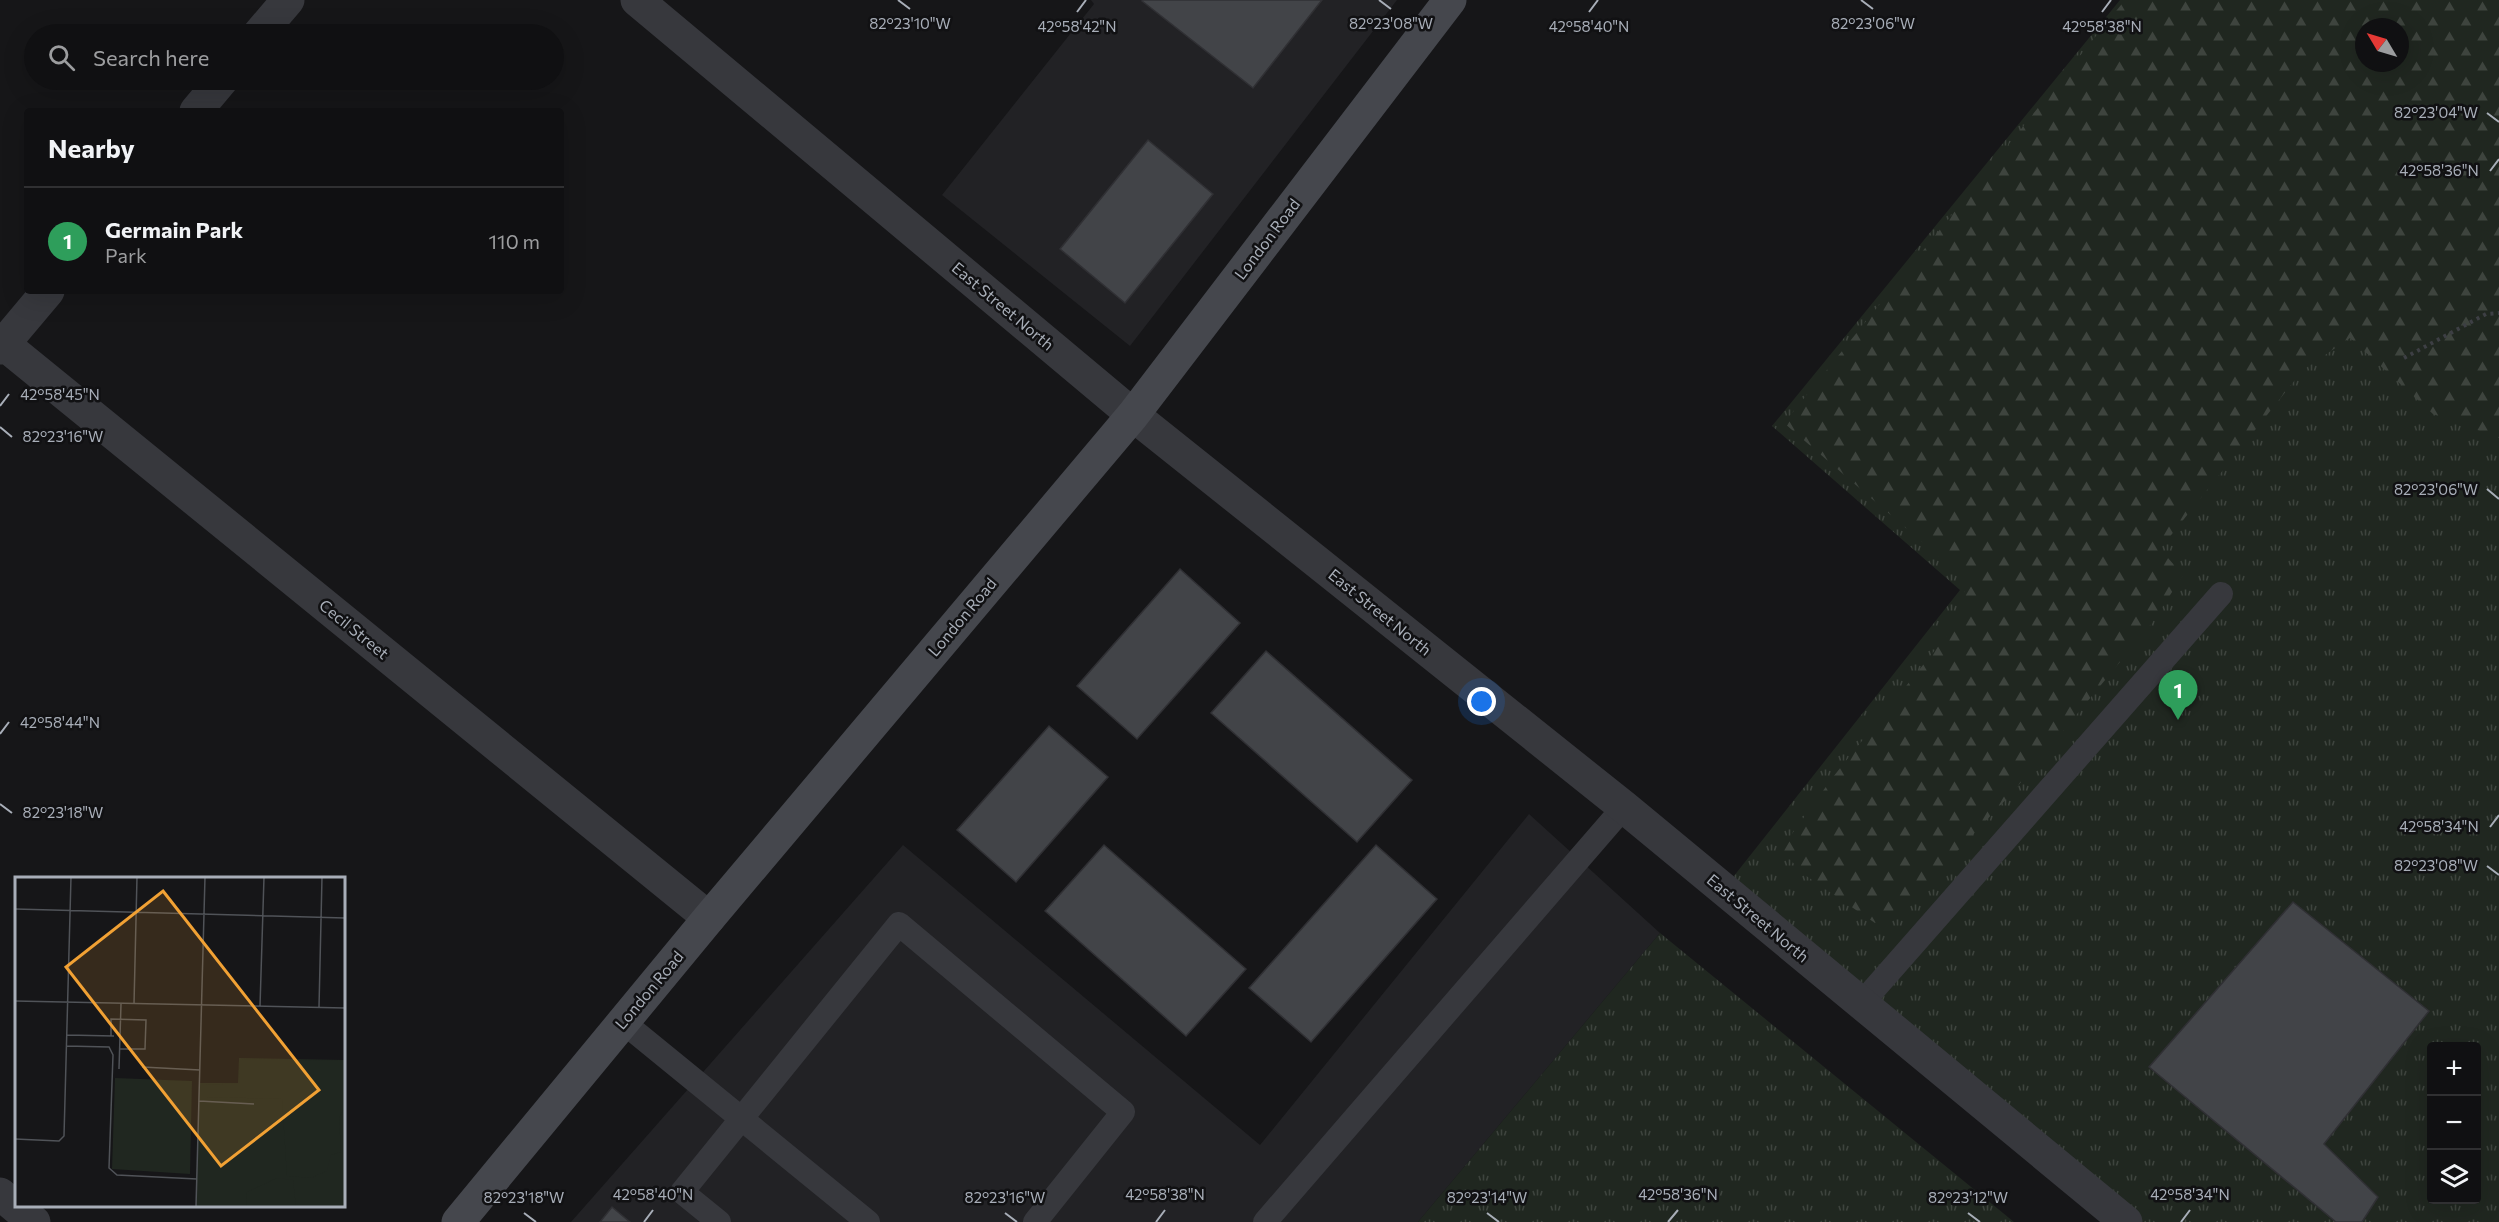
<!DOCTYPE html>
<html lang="en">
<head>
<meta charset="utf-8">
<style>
	body { margin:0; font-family:Commissioner,sans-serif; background:#19191b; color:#f1f3f6 }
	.controls { position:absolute; right:18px; bottom:18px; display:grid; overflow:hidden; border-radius:6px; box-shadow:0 6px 24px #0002 }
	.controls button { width:54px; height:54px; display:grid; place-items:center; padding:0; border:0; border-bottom:2px solid #303032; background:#101012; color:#f1f3f6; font:30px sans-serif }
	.compass { position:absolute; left:2355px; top:18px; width:54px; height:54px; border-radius:50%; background:#101012; box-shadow:0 6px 24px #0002; rotate:308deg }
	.you { position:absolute; left:1482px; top:702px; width:21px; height:21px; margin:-15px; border:4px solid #fff; border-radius:50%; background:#1a73e8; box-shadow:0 0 0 9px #1a73e833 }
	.badge { display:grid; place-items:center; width:39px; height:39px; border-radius:50%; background:#f1a134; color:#fff; font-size:20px; font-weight:700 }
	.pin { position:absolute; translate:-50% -50px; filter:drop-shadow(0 2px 3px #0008) }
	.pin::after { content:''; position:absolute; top:32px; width:21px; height:18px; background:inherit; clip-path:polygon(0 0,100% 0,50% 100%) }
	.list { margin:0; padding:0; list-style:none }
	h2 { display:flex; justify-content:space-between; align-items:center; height:78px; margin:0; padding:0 24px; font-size:26px }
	h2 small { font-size:20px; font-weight:400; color:#9c9d9f }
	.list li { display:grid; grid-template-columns:39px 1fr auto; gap:18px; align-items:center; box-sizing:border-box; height:108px; padding:0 24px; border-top:2px solid #303032 }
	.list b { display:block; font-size:22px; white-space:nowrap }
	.list p { margin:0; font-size:20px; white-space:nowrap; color:#9c9d9f }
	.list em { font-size:20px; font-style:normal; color:#9c9d9f }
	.icon { flex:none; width:33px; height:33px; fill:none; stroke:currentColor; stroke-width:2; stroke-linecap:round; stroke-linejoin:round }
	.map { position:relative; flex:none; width:2499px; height:1222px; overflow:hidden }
	.search { position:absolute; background:#101012; box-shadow:0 6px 24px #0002; left:24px; top:24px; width:540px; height:66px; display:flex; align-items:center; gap:15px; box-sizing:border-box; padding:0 21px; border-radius:33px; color:#9c9d9f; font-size:22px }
	.panel { position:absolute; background:#101012; box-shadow:0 6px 24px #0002; left:24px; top:108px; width:540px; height:186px; border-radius:6px }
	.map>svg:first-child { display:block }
	.built { fill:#222225 }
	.grass { fill:url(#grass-tufts); fill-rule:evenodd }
	.forest { fill:url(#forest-firs); fill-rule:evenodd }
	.building { fill:#424448; stroke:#303034; stroke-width:1.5 }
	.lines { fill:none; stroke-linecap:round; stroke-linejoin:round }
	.path { stroke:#3d3f44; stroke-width:4; stroke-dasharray:3 4.5; stroke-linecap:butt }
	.service { stroke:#37383d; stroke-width:24 }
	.minor { stroke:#37383d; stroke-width:33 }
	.tertiary { stroke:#37383d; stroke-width:33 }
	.secondary { stroke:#45474d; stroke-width:33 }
	.ticks { fill:none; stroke:#a8aeb8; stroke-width:2 }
	.labels { text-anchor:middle; stroke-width:5; stroke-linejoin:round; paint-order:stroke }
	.street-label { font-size:16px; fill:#a8aeb8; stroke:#111113 }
	.inset-road { fill:none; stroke:#505358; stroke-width:1.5 }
	.view { fill:#f1a134; fill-opacity:0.15; stroke:#f1a134; stroke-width:3 }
	.inset-edge { fill:none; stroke:#a8aeb8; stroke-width:3 }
	.ticks-label { font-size:15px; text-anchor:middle; fill:#a8aeb8; stroke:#111113; stroke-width:5; stroke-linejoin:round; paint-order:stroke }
</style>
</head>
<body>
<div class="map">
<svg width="2499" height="1222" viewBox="0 0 2499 1222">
	<defs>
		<pattern id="grass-tufts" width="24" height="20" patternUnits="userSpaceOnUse" patternTransform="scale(1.5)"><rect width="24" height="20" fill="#202720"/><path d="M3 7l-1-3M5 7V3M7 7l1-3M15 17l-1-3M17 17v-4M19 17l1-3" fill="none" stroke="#3e443e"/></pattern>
		<pattern id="forest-firs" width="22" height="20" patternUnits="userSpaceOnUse" patternTransform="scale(1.5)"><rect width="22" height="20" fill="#202720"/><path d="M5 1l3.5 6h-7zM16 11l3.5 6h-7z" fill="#3e443e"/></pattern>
	</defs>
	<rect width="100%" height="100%" fill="#161618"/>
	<!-- built -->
	<path class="built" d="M 1091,0 L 1397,0 L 1130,346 L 942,195 L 1094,4 Z
		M 1529,814 L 1660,933 L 1418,1222 L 571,1222 L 903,845 L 1260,1145 Z"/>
	<!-- grass -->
	<path class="grass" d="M 2120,0 L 2499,0 L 2499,1222 L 2126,1222 L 1722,891 L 1960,590 L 1772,426 ZM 2364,27 L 2400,27 L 2400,63 L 2364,63 ZM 2432,1046 L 2476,1046 L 2476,1200 L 2432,1200 Z
		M 1660,933 L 2014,1222 L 1418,1222 Z"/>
	<!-- forest -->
	<path class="forest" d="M 2125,0 L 2499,0 L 2499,438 L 2433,414 L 2350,338 L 2303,370 L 2160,549 L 2183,575 L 2152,623 L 2012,793 L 1915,896 L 1875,923 L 1802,873 L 1781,849 L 1833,777 L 1960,619 L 1966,580 L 1784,423 ZM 2364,27 L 2400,27 L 2400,63 L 2364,63 Z"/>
	<!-- building -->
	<path class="building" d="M 1143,0 L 1322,0 L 1253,88 L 1142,1 Z
		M 1148,140 L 1213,194 L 1125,303 L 1060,249 Z
		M 1180,569 L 1240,623 L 1137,739 L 1077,686 Z
		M 1266,651 L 1412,780 L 1357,842 L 1211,713 Z
		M 1049,726 L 1108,777 L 1016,882 L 957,830 Z
		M 1104,845 L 1246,969 L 1186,1036 L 1045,911 Z
		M 1376,845 L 1437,899 L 1311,1042 L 1249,988 Z
		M 2293,902 L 2429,1011 L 2324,1144 L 2378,1197 L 2362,1222 L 2336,1222 L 2149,1067 Z
		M 612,1207 L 630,1222 L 600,1222 Z"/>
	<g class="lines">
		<!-- path -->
		<path class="path" d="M 2404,358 L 2486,314 L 2499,313"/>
		<!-- service -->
		<path class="service" d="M 1861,1004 L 2221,594
			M 623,1022 L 868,1222
			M 719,1222 L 682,1192 L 899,924 L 1123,1112 L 1035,1222
			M 1265,1222 L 1624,807"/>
		<!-- minor -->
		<path class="minor" d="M 259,34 L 288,0
			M 196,111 L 222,80
			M 0,341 L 709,918
			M 0,348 L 48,291
			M 0,1194 L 34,1222"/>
		<!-- tertiary -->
		<path class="tertiary" d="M 637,0 L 1133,415 L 1624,807 L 2126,1222"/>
		<!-- secondary -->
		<path class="secondary" d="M 458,1222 L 709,918 L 1133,415 L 1450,0"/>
	</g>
	<!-- ticks -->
	<path class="ticks" d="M 898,0 L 910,9M 1379,0 L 1391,9M 1861,0 L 1873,9M 1077,12 L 1086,0M 1589,12 L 1598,0M 2102,12 L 2111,0M 2487,113 L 2499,122M 2490,171 L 2499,159M 0,406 L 9,394M 0,427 L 12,437M 2487,489 L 2499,499M 0,734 L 9,722M 0,804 L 12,813M 2490,827 L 2499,815M 2487,866 L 2499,875M 524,1213 L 536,1222M 1005,1213 L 1017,1222M 1487,1213 L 1499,1222M 1968,1213 L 1980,1222M 644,1222 L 653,1210M 1156,1222 L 1165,1210M 1668,1222 L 1678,1210M 2181,1222 L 2190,1210"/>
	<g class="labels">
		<!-- street labels -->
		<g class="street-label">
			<text transform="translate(1267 239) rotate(-53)" y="6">London Road</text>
			<text transform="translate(1003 306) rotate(40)" y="6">East Street North</text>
			<text transform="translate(1380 612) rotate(39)" y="6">East Street North</text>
			<text transform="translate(962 617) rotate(-50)" y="6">London Road</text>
			<text transform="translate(354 629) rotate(39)" y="6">Cecil Street</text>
			<text transform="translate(1758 918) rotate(40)" y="6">East Street North</text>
			<text transform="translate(649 990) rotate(-50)" y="6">London Road</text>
		</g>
	</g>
	<!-- overview -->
	<g transform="translate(15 877)">
		<rect width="330" height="330" fill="#161618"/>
		<path d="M 224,181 L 330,183 L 330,330 L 181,330 L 184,206 L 223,206 ZM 100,201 L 177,204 L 175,297 L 97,292 Z" fill="#202720"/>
		<path d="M 225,182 L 330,184 L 330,230 L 324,241 L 326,275 L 316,278 L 312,294 L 296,301 L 272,299 L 267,222 L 191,220 L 191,208 L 224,206 ZM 262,301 L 278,303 L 281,330 L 231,330 L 232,315 Z" fill="#202720"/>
		<path class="inset-road" d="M 0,32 L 330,41M 0,124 L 330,131M 119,127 L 122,0M 245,129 L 249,0M 304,130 L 307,0M 52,158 L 99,159M 96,159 L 96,142 L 131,143 L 130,172 L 105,172M 51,169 L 94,170 L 98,178 L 94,291 L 102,298 L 182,302M 127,190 L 185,193M 104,192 L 106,127M 184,224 L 239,227M 0,262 L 44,264 L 49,259 L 56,0M 181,330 L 190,0"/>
		<path class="view" d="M 148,14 L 304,213 L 206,289 L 51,90 Z"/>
		<rect width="330" height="330" class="inset-edge"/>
	</g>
	<g class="ticks-label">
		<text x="910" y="29">82°23'10"W</text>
		<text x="1391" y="29">82°23'08"W</text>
		<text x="1873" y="29">82°23'06"W</text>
		<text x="1077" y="32">42°58'42"N</text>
		<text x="1589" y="32">42°58'40"N</text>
		<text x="2102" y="32">42°58'38"N</text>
		<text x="2436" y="118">82°23'04"W</text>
		<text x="2439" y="176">42°58'36"N</text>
		<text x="60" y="400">42°58'45"N</text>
		<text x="63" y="442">82°23'16"W</text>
		<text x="2436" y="495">82°23'06"W</text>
		<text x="60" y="728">42°58'44"N</text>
		<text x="63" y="818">82°23'18"W</text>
		<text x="2439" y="832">42°58'34"N</text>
		<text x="2436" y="871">82°23'08"W</text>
		<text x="653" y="1200">42°58'40"N</text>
		<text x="1165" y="1200">42°58'38"N</text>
		<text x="1678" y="1200">42°58'36"N</text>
		<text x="2190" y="1200">42°58'34"N</text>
		<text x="524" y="1203">82°23'18"W</text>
		<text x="1005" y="1203">82°23'16"W</text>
		<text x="1487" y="1203">82°23'14"W</text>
		<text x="1968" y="1203">82°23'12"W</text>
	</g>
</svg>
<div class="controls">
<button>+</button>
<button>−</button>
<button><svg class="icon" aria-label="layers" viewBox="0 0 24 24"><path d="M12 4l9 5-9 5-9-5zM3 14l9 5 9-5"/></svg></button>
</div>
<svg class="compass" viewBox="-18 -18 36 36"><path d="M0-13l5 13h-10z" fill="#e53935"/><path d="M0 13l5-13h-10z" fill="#9c9d9f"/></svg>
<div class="you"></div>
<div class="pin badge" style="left:2178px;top:720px;background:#2e9e5b">1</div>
<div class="search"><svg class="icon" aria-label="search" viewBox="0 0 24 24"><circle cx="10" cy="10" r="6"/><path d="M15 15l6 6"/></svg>Search here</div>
<section class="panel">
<h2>Nearby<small></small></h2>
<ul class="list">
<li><span class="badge" style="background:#2e9e5b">1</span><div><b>Germain Park</b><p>Park</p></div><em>110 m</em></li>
</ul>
</section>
</div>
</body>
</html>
